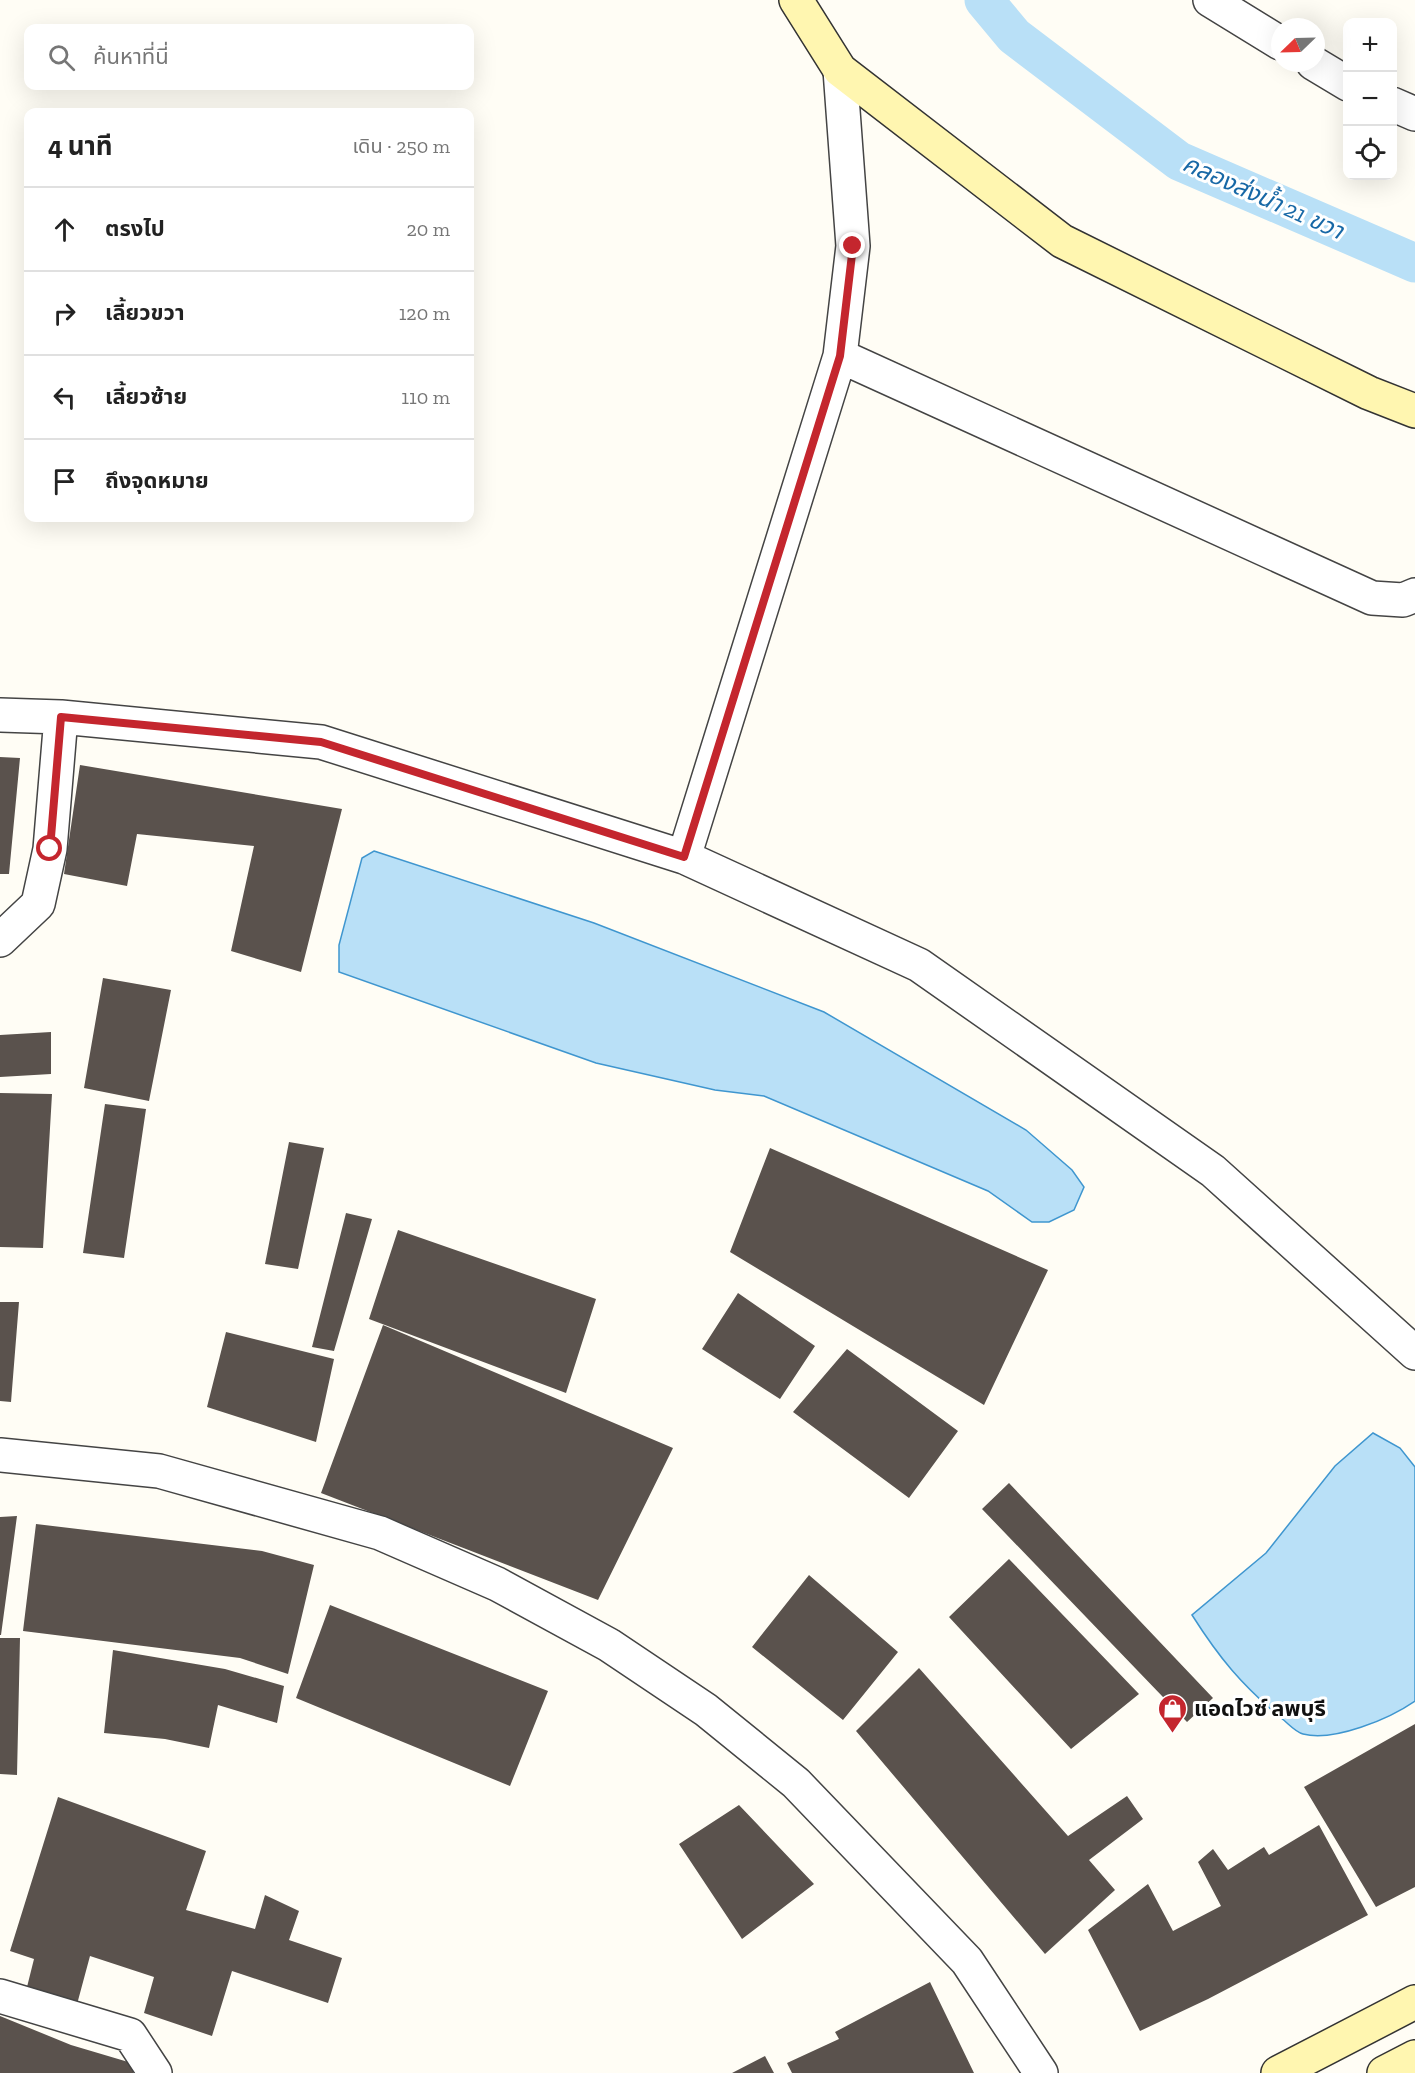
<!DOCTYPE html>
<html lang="th">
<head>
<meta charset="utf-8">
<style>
	body { margin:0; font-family:"Zilla Slab","Noto Sans Thai",serif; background:#f6f6f6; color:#222 }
	.controls { position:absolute; right:18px; top:18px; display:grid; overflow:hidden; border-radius:12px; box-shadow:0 6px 24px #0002 }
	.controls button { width:54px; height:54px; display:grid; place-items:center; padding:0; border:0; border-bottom:2px solid #e0e0e0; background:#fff; color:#222; font:30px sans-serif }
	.compass { position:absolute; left:1271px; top:18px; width:54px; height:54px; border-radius:50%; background:#fff; box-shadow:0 6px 24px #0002; rotate:247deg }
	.stop { position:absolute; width:18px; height:18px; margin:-14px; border:4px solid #c4262e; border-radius:50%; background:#fff }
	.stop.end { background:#c4262e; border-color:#fff; box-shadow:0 2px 6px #0008 }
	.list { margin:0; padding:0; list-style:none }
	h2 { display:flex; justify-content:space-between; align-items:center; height:78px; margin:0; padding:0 24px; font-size:26px }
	h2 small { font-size:20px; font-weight:400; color:#767676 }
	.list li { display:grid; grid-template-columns:39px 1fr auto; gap:18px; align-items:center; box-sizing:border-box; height:84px; padding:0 24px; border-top:2px solid #e0e0e0 }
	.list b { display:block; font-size:22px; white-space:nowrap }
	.list em { font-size:20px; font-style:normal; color:#767676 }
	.icon { flex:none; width:33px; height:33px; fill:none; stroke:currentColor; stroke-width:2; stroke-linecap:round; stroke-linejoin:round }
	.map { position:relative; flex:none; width:1415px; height:2073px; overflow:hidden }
	.search { position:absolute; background:#fff; box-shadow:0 6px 24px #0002; left:24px; top:24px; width:450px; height:66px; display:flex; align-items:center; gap:15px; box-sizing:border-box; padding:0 21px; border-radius:12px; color:#767676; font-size:22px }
	.panel { position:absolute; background:#fff; box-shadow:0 6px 24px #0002; left:24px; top:108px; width:450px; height:414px; border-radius:12px }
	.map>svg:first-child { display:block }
	.water { fill:#b9e0f7; stroke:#3f96cf; stroke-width:1.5 }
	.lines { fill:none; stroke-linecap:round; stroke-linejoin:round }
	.canal { stroke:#b9e0f7; stroke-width:39 }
	.building { fill:#5a524d }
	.street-casing { stroke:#444; stroke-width:36 }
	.secondary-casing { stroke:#333; stroke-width:36 }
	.street { stroke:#fff; stroke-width:33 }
	.secondary { stroke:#fff6b0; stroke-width:33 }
	.route { stroke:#c4262e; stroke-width:8 }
	.labels { text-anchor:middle; stroke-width:6; stroke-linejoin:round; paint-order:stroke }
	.poi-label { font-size:22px; font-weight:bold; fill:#111; stroke:#fff; text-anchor:start }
	.water-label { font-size:24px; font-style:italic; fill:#1768a6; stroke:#fff }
</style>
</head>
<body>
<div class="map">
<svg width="1415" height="2073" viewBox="0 0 1415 2073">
	<rect width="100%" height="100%" fill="#fffdf5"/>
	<!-- water -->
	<path class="water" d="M 374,851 L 594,923 L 824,1012 L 1026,1130 L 1072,1170 L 1084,1187 L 1074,1210 L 1049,1222 L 1032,1222 L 988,1191 L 764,1096 L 715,1090 L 596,1063 L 339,972 L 339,945 L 362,858 Z
		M 1373,1433 L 1400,1448 L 1415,1467 L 1415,1701 C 1389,1719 1334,1742 1303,1734 C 1295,1732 1288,1723 1281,1718 C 1241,1684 1220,1659 1192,1615 L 1266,1553 L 1335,1466 Z"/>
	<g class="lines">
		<!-- canal -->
		<path class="canal" d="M 984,0 L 1014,36 L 1179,161 L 1415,263"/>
	</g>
	<!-- building -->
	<path class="building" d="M 0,757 L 20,758 L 9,874 L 0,874 Z
		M 80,765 L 342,809 L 301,972 L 231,951 L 254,846 L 137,834 L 127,886 L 64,874 Z
		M 103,978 L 171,990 L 149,1101 L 84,1088 Z
		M 51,1032 L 51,1074 L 0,1077 L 0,1035 Z
		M 0,1093 L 52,1094 L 43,1248 L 0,1247 Z
		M 105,1104 L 146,1109 L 124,1258 L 83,1253 Z
		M 289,1142 L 324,1148 L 298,1269 L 265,1264 Z
		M 770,1148 L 1048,1270 L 984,1405 L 730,1252 Z
		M 346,1213 L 372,1219 L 334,1351 L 312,1347 Z
		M 398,1230 L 596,1299 L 566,1393 L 369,1319 Z
		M 738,1293 L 815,1346 L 780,1399 L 702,1349 Z
		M 0,1302 L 19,1302 L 11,1402 L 0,1401 Z
		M 383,1325 L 673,1448 L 598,1600 L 321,1493 Z
		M 226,1332 L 334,1359 L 316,1442 L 207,1407 Z
		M 847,1349 L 958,1431 L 909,1498 L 793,1412 Z
		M 1009,1483 L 1213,1698 L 1187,1722 L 982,1509 Z
		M 17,1516 L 1,1635 L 0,1635 L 0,1517 Z
		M 36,1524 L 262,1551 L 314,1565 L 288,1674 L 240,1658 L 23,1631 Z
		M 1009,1559 L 1139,1694 L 1071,1749 L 949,1617 Z
		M 809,1575 L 898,1652 L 843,1720 L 752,1647 Z
		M 330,1605 L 548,1691 L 510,1786 L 296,1698 Z
		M 0,1638 L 20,1638 L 17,1775 L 0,1774 Z
		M 113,1650 L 225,1669 L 284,1686 L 277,1723 L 218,1705 L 209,1748 L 165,1739 L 104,1733 Z
		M 919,1668 L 1068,1836 L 1127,1796 L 1143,1819 L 1089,1860 L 1115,1890 L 1045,1954 L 856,1731 Z
		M 1415,1724 L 1415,1887 L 1376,1907 L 1304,1787 Z
		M 58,1797 L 206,1851 L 186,1910 L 255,1929 L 265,1895 L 299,1911 L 289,1940 L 342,1958 L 328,2003 L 232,1971 L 212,2036 L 144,2013 L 154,1977 L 90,1956 L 76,2008 L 25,1995 L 34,1959 L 10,1951 Z
		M 739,1805 L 814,1884 L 742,1939 L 679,1844 Z
		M 1319,1825 L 1368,1915 L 1208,1999 L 1140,2031 L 1088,1930 L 1148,1884 L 1173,1931 L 1221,1906 L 1198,1862 L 1213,1849 L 1228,1870 L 1264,1847 L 1269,1855 Z
		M 930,1982 L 974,2073 L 792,2073 L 787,2063 L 839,2039 L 835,2032 Z
		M 0,2016 L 71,2045 L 135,2064 L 133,2073 L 0,2073 Z
		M 765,2056 L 774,2073 L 732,2073 Z"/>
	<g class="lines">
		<defs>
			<path id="street" d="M 1210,0 L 1280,43
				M 1313,63 L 1348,84
				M 1392,104 L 1415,114
				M 840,356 L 1372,598 L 1403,600 L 1415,595
				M 0,715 L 61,717 L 321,742 L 684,857 L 919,965 L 1213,1171 L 1415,1353
				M 684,857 L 840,356 L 853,246 L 840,70
				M 0,940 L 38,904 L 50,849 L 61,717
				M 0,1455 L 159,1471 L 380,1533 L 497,1584 L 609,1645 L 706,1710 L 796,1783 L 967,1961 L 1041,2073
				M 0,1996 L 130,2035 L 155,2073"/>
			<path id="secondary" d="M 796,0 L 840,70 L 1062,241 L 1369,393 L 1415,411
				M 1278,2073 L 1415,2002
				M 1384,2073 L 1415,2057"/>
		</defs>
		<!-- street casing -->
		<use href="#street" class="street-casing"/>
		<!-- secondary casing -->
		<use href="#secondary" class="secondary-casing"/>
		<!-- street -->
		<use href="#street" class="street"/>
		<!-- secondary -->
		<use href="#secondary" class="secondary"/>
	</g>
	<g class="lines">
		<!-- route -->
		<path class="route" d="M 50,849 L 61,717 L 321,742 L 684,857 L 840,356 L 853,246"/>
	</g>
	<!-- icons -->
	<defs>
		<symbol id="shop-pin" viewBox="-11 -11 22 30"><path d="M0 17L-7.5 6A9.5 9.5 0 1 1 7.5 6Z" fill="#c4262e" stroke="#fff"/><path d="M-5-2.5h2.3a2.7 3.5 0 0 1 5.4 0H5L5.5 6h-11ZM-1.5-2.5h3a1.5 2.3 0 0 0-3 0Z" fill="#fff"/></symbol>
	</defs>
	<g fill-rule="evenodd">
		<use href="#shop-pin" x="1156" y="1692" width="33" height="45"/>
	</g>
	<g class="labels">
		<!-- poi labels -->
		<g class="poi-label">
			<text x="1194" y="1716">แอดไวซ์ ลพบุรี</text>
		</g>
		<!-- water labels -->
		<g class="water-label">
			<text transform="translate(1263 197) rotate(24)" y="8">คลองส่งน้ำ 21 ขวา</text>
		</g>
	</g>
</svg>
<div class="controls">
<button>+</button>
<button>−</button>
<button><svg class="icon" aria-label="locate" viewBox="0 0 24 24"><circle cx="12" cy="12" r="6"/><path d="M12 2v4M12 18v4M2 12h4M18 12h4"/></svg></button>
</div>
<svg class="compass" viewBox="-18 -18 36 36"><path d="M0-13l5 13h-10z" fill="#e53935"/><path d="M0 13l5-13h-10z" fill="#767676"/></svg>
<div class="stop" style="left:50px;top:849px"></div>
<div class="stop end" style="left:853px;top:246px"></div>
<div class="search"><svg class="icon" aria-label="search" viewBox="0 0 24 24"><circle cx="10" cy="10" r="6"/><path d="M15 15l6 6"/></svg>ค้นหาที่นี่</div>
<section class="panel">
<h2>4 นาที<small>เดิน · 250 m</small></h2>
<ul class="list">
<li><svg class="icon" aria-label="ahead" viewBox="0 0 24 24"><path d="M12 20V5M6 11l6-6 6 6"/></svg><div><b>ตรงไป</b></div><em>20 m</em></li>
<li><svg class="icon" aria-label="right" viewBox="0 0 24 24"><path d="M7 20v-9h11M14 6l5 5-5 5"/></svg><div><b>เลี้ยวขวา</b></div><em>120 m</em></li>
<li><svg class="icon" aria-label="left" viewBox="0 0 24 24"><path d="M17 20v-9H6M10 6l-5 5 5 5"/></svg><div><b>เลี้ยวซ้าย</b></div><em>110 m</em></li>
<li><svg class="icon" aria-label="arrive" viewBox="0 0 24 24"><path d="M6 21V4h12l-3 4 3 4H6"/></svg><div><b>ถึงจุดหมาย</b></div></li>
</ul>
</section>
</div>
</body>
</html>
